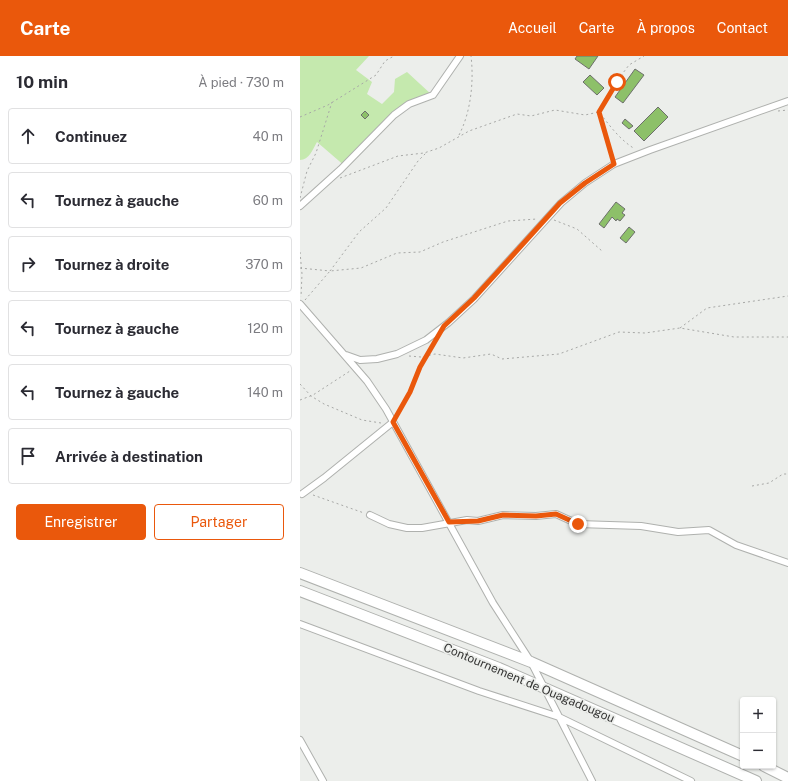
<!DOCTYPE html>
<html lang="fr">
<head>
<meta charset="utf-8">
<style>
	body { margin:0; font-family:"Public Sans",sans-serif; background:#f2f2f3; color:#2b2b33 }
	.controls { position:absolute; right:12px; bottom:12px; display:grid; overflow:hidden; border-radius:4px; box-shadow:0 1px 3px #0004 }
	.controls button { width:36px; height:36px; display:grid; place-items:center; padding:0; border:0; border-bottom:1px solid #e1e1e2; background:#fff; color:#2b2b33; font:20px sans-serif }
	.stop { position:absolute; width:12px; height:12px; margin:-9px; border:3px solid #ea580c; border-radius:50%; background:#fff }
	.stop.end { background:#ea580c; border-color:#fff; box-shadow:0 1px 4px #0008 }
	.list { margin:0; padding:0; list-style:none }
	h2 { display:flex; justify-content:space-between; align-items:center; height:52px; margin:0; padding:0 16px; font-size:17px }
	h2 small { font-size:13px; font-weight:400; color:#7c7c81 }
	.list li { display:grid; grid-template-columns:26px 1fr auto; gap:12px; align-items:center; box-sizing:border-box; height:56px; margin:0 8px 8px; padding:0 8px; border:1px solid #e1e1e2; border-radius:4px }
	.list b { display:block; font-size:15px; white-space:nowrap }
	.list em { font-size:13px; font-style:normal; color:#7c7c81 }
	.actions { display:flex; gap:8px; padding:12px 16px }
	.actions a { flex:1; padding:9px 0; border:1px solid #ea580c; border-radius:4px; text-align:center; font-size:14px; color:#ea580c }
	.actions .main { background:#ea580c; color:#fff }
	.icon { flex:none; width:22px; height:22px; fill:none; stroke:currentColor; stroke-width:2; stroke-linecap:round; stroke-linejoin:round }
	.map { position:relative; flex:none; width:488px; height:725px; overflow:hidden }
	header { display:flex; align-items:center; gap:24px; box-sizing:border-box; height:56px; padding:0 20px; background:#ea580c; color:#fff }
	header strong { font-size:19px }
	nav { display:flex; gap:22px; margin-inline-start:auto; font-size:14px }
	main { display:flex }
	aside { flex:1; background:#fff }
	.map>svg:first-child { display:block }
	.green { fill:#c5e9ae }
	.building { fill:#8dc069; stroke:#6d6f6c }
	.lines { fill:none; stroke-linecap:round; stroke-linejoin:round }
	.minor-casing { stroke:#afb1ae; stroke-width:8 }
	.trunk-casing { stroke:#afb1ae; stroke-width:12 }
	.path { stroke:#a7a8a6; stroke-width:1; stroke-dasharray:2 3; stroke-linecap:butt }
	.minor { stroke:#fff; stroke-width:6 }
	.trunk { stroke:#fff; stroke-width:10 }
	.route { stroke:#ea580c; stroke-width:5 }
	.labels { text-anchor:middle; stroke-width:3.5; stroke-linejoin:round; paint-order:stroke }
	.street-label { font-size:12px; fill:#353534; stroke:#eceeeb }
</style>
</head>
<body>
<header>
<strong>Carte</strong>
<nav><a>Accueil</a><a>Carte</a><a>À propos</a><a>Contact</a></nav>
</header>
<main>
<aside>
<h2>10 min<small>À pied · 730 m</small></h2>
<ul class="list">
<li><svg class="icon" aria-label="ahead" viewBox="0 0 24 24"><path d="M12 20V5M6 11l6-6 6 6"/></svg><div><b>Continuez</b></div><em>40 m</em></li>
<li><svg class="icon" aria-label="left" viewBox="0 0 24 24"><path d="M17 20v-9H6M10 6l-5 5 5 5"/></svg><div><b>Tournez à gauche</b></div><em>60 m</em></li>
<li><svg class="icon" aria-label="right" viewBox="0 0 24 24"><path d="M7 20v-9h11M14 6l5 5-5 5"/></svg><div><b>Tournez à droite</b></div><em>370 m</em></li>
<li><svg class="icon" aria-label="left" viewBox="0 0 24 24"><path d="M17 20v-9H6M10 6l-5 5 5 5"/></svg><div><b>Tournez à gauche</b></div><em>120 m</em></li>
<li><svg class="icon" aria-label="left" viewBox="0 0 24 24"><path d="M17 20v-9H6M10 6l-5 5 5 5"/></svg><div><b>Tournez à gauche</b></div><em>140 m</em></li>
<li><svg class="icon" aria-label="arrive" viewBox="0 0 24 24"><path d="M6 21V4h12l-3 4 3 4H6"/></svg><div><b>Arrivée à destination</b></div></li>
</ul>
<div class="actions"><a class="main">Enregistrer</a><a>Partager</a></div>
</aside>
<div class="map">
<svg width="488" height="725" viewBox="0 0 488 725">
	<rect width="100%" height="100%" fill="#eceeeb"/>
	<!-- green -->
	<path class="green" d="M 0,0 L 69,0 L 56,14 L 72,26 L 67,38 L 82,48 L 94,36 L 95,23 L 107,16 L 132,39 L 113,47 L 96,60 L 46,111 L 17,86 C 13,93 9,104 0,104 Z"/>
	<!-- building -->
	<path class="building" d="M 277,0 L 298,0 L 289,13 L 275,3 Z
		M 335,13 L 344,19 L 323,47 L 315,41 Z
		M 290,19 L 304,32 L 297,39 L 283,26 Z
		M 358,51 L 368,61 L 344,85 L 334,75 Z
		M 65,55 L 69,59 L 65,63 L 61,59 Z
		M 325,63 L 333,70 L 329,73 L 322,67 Z
		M 316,146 L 325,153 L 322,157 L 325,159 L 320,165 L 317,163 L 316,165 L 312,161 L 304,172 L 299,168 Z
		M 329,171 L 335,176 L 326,187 L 320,182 Z"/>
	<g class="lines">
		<defs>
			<path id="minor" d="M 0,150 L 41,113 L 94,59 L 109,48 L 133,39 L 160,0
				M 0,248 L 67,325 L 86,353 L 193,547 L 231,606 L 292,725
				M 46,299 L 60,304 L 77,303 L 97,298 L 126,284 L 148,267 L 174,243 L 261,147 L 285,127 L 314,108 L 350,94 L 488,45
				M 2,438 L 24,422 L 93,366
				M 70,459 L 89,468 L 107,472 L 122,472 L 167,464 L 178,465 L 203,459 L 236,460 L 256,458 L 278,468 L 341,470 L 378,476 L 409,474 L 436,489 L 488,507
				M 0,568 L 179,635 L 259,661 L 391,725
				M 0,684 L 23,725"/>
			<path id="trunk" d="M 0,517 L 231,606 L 443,700
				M 0,535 L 199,612 L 456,725
				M 464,710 L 488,722"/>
		</defs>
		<!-- minor casing -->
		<use href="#minor" class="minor-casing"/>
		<!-- trunk casing -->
		<use href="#trunk" class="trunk-casing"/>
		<!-- path -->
		<path class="path" d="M 478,55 L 488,54
			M 0,61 L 28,49 L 76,19 L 85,5 L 94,0
			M 159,79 C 171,56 174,25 171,0
			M 312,102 L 299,56 L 323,17 L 329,9 L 344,0
			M 40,122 L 98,100 L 124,97 L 139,92 L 169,75 L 217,58 L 231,60 L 255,54 L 285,59 L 299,56 C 310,70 320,84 335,93
			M 0,142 L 7,115 L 16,97 L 32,46
			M 254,164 L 277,173 L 302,195
			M 0,196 L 2,218 L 1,241
			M 0,212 L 30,215 L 59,176 L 86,152 L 118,105 L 127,96
			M 5,244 L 30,215 L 61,212 L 97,197 L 120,196 L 143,186 L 208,165 L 237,163
			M 380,272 L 407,252 L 488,240
			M 109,300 L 121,301 L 135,298 L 163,302 L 191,298 L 202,303 L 259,298 L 319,276 L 345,277 L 380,272 L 434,281 L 488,281
			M 0,328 L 11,340 L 24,348 L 62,364 L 81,367
			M 0,344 L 13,339 L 50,315
			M 97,359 L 136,284
			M 452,430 L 469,427 L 483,418 L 488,418
			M 13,439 L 64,457"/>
		<!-- minor -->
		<use href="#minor" class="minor"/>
		<!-- trunk -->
		<use href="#trunk" class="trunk"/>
	</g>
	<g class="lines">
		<!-- route -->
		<path class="route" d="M 278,468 L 256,458 L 236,460 L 203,459 L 178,465 L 149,466 L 93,366 L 110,336 L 120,311 L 144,270 L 174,242 L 260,147 L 285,127 L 314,108 L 299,56 L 317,26"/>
	</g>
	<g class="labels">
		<!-- street labels -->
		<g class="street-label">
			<text transform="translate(229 627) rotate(23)" y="4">Contournement de Ouagadougou</text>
		</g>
	</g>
</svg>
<div class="controls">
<button>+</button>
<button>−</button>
</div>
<div class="stop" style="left:317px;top:26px"></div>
<div class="stop end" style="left:278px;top:468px"></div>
</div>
</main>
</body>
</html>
